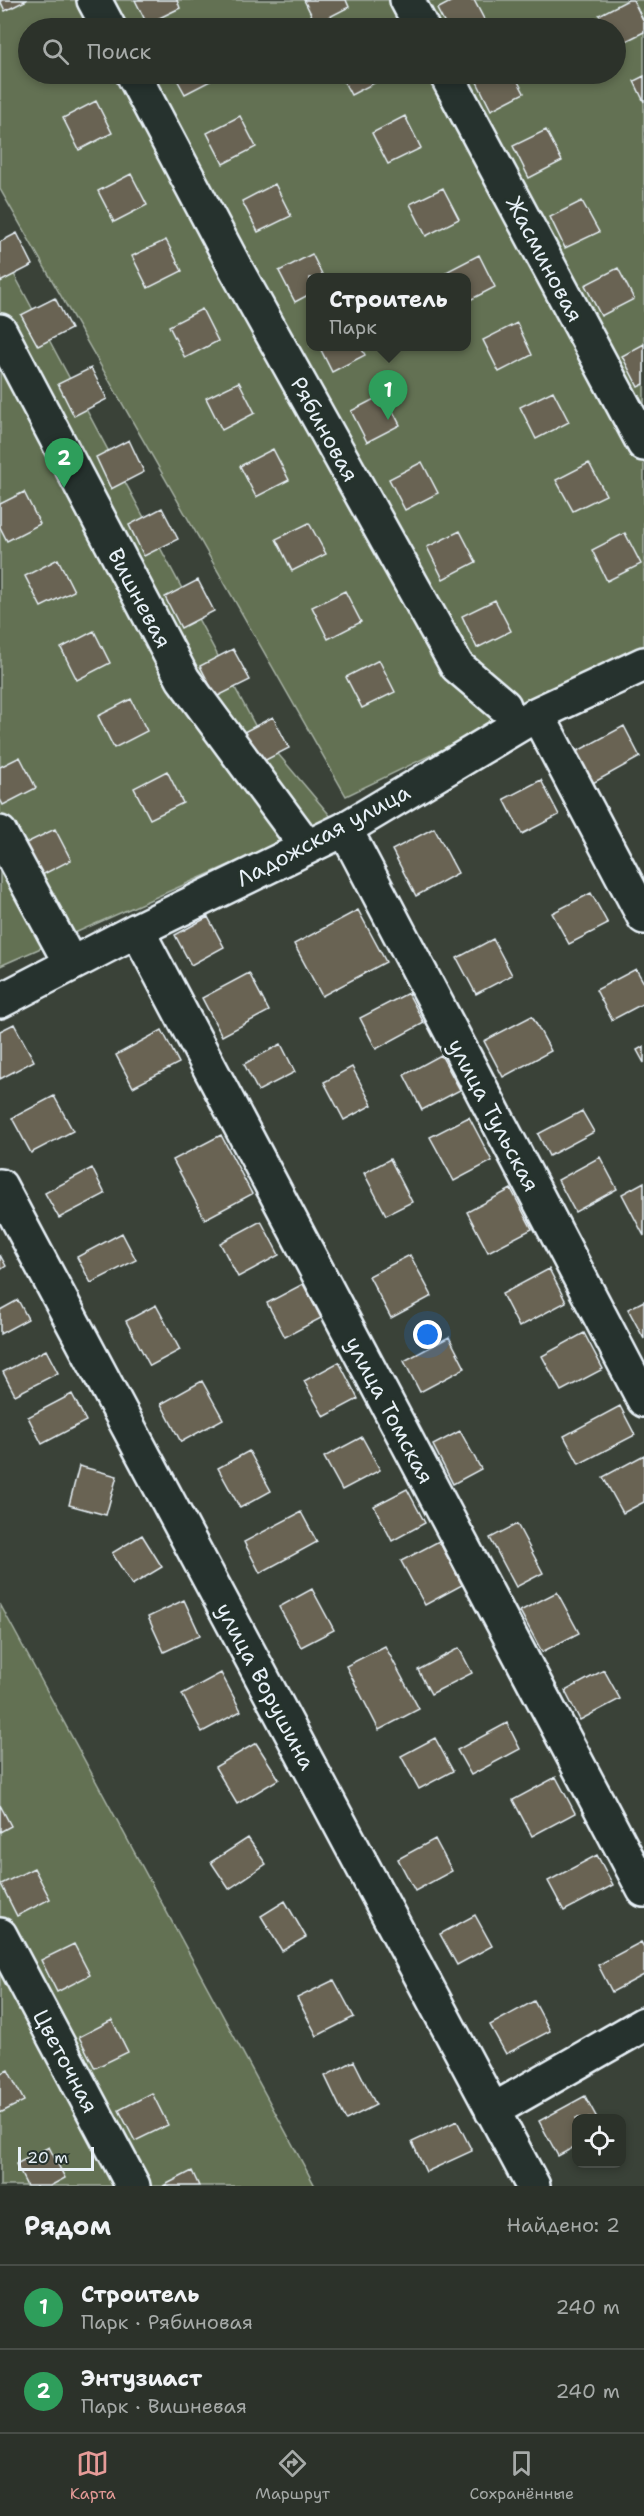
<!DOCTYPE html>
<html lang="ru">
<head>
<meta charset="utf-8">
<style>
	body { margin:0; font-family:"Shantell Sans",sans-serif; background:#343a32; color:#f1f3f6 }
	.controls { position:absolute; right:18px; bottom:18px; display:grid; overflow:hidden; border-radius:12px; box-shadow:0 3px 9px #0003 }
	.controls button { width:54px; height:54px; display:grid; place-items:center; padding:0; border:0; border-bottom:2px solid #484d47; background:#2c322a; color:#f1f3f6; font:30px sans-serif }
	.scale { position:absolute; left:18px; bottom:15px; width:76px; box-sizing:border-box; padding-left:6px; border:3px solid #e8f1f8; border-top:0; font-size:16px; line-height:21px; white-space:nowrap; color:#e8f1f8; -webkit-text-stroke:4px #26332d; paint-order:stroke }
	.you { position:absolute; left:428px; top:1335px; width:21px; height:21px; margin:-15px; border:4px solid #fff; border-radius:50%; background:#1a73e8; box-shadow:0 0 0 9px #1a73e833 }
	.badge { display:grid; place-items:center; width:39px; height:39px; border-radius:50%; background:#e69b98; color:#fff; font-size:20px; font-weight:700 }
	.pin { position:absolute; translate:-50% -50px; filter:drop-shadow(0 2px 3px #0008) }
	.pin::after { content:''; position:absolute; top:32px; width:21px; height:18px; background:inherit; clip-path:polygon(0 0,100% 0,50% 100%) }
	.popup { position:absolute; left:306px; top:273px; width:165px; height:78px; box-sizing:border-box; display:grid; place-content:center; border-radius:12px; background:#2c322a; filter:drop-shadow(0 2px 4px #0005); font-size:20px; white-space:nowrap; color:#a6aaa8 }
	.popup b { font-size:22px; color:#f1f3f6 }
	.popup::after { content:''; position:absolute; left:50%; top:100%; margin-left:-12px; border:12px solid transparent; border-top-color:#2c322a }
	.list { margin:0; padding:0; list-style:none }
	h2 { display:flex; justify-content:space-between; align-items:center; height:78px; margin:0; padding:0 24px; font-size:26px }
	h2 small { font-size:20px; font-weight:400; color:#a6aaa8 }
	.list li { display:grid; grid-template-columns:39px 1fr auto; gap:18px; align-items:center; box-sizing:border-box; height:84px; padding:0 24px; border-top:2px solid #484d47 }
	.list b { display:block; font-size:22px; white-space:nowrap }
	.list p { margin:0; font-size:20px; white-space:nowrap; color:#a6aaa8 }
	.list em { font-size:20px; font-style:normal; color:#a6aaa8 }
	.icon { flex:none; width:33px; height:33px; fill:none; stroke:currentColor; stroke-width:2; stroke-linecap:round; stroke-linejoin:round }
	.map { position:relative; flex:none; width:644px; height:2186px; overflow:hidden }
	.search { position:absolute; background:#2c322a; box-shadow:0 3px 9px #0003; left:18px; right:18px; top:18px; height:66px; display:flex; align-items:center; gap:15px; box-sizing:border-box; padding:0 21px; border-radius:33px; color:#a6aaa8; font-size:22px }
	.sheet { height:246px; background:#2c322a }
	nav { display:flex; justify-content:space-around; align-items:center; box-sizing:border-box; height:84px; border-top:2px solid #484d47; background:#2c322a; font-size:16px; color:#a6aaa8 }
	nav a { display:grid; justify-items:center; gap:3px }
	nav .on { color:#e69b98 }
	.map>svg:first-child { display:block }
	.green { fill:#647152; stroke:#a6b1a5; stroke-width:1.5; fill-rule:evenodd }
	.building { fill:#696452; stroke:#e8f1f8; stroke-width:1.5 }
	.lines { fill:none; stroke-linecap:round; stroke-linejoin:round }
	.minor-casing { stroke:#e8f1f8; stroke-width:38 }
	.minor { stroke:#26332d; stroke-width:33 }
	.labels { text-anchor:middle; stroke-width:6; stroke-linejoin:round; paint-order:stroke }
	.street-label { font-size:22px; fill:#e8f1f8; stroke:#26332d }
</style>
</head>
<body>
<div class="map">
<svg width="644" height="2186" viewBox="0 0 644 2186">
	<rect width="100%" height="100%" fill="#3a4238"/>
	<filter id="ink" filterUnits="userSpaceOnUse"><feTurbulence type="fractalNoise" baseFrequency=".0167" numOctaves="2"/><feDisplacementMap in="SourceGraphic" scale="12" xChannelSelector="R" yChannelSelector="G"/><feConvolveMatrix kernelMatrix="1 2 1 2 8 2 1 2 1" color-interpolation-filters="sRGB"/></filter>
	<g filter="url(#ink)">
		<!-- green -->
		<path class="green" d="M 0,0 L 644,0 L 644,652 L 346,796 L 0,189 ZM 28,28 L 616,28 L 616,74 L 28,74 ZM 310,278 L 466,278 L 466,346 L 310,346 Z
			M 0,248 L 257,729 L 333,819 L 0,966 Z
			M 0,1604 L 315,2186 L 0,2186 Z"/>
		<!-- building -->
		<path class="building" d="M 0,0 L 27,0 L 5,11 Z
			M 135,0 L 177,0 L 180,8 L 147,24 Z
			M 304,0 L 346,0 L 349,7 L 316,24 Z
			M 454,0 L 474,0 L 486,23 L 476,28 L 447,28 L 437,9 Z
			M 628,0 L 633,0 L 644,22 L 644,32 L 616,46 L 616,28 L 606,28 L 599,15 Z
			M 38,74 L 56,74 L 42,81 Z
			M 174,74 L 216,74 L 218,77 L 185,94 Z
			M 340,74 L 382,74 L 384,78 L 351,95 Z
			M 485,74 L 514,74 L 524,93 L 491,110 L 475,78 Z
			M 644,76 L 644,102 L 634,81 Z
			M 96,101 L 112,133 L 79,150 L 63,118 Z
			M 240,116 L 256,147 L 223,164 L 207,133 Z
			M 405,116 L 421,148 L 388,164 L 372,133 Z
			M 546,130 L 562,161 L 529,178 L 513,146 Z
			M 131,174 L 147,205 L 114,222 L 98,191 Z
			M 275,184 L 291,216 L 258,232 L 242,201 Z
			M 443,188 L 459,219 L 426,236 L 410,204 Z
			M 582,201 L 599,232 L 565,248 L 550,217 Z
			M 17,233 L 33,265 L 0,282 L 0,242 Z
			M 166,240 L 182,271 L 148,288 L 132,256 Z
			M 312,254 L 324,278 L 310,278 L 310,294 L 295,302 L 279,271 Z
			M 479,255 L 495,287 L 466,302 L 466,278 L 448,278 L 446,272 Z
			M 618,268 L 634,299 L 601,316 L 585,285 Z
			M 55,298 L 71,329 L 38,346 L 21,315 Z
			M 202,309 L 218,341 L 185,358 L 169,326 Z
			M 517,323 L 532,355 L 499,372 L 483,340 Z
			M 644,344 L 644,384 L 638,387 L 622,356 Z
			M 319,346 L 360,346 L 365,355 L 332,372 Z
			M 91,368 L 107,399 L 74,416 L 58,384 Z
			M 239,382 L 255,413 L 222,430 L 206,398 Z
			M 553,391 L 569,422 L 536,439 L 520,407 Z
			M 384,394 L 400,425 L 367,442 L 351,411 Z
			M 129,440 L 144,472 L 111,489 L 96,457 Z
			M 273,449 L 289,480 L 256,497 L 240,466 Z
			M 422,462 L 438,493 L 405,510 L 389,479 Z
			M 589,463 L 606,495 L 573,511 L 556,480 Z
			M 24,492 L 40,524 L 7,541 L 0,527 L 0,504 Z
			M 162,508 L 178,539 L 144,556 L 129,525 Z
			M 309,523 L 326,554 L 292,571 L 276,539 Z
			M 460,531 L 476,562 L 443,579 L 427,547 Z
			M 625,533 L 641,564 L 607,581 L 592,550 Z
			M 58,559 L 74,591 L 41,607 L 25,576 Z
			M 198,580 L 214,611 L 181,628 L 165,597 Z
			M 345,591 L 361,622 L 328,639 L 312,607 Z
			M 495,600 L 511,631 L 477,648 L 462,616 Z
			M 94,631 L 110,663 L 77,680 L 61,648 Z
			M 233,649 L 250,680 L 216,697 L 200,666 Z
			M 379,660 L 395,692 L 362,708 L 346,677 Z
			M 131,699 L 147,731 L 114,748 L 98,716 Z
			M 273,717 L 289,748 L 256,765 L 240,734 Z
			M 624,726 L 640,757 L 591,784 L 574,753 Z
			M 20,757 L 36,788 L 3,805 L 0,799 L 0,767 Z
			M 167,771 L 183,803 L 150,819 L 134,788 Z
			M 541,780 L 559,815 L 522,834 L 504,799 Z
			M 434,828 L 458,873 L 416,896 L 392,850 Z
			M 55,829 L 71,860 L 38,877 L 22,845 Z
			M 591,893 L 608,924 L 569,944 L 552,913 Z
			M 358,910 L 386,962 L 322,996 L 294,944 Z
			M 208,917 L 224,947 L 191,965 L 175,935 Z
			M 493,939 L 512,975 L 476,994 L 457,958 Z
			M 636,969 L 644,983 L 644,1003 L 612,1020 L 596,990 Z
			M 249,973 L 269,1011 L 222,1036 L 202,998 Z
			M 408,993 L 424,1023 L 376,1049 L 360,1018 Z
			M 532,1016 L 551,1051 L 503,1077 L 484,1041 Z
			M 14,1024 L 34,1061 L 0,1079 L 0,1031 Z
			M 162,1030 L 179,1063 L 133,1087 L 116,1055 Z
			M 281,1044 L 295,1072 L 258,1091 L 244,1064 Z
			M 644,1046 L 644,1063 L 637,1050 Z
			M 441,1055 L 460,1090 L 422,1110 L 404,1075 Z
			M 352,1067 L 372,1105 L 344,1120 L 324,1082 Z
			M 54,1096 L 73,1131 L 31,1153 L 12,1118 Z
			M 582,1111 L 594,1132 L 549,1156 L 538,1134 Z
			M 469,1117 L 492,1161 L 454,1181 L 430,1137 Z
			M 221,1135 L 252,1194 L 205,1219 L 173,1160 Z
			M 600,1157 L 617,1189 L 575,1212 L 558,1180 Z
			M 390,1159 L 412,1202 L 386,1215 L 364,1173 Z
			M 92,1168 L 105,1194 L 59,1218 L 45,1193 Z
			M 644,1182 L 644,1236 L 622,1194 Z
			M 511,1189 L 532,1229 L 488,1252 L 467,1212 Z
			M 261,1221 L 279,1255 L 238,1277 L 220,1243 Z
			M 122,1233 L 136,1260 L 91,1283 L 77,1257 Z
			M 0,1255 L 6,1266 L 0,1270 Z
			M 410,1255 L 432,1296 L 391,1318 L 369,1276 Z
			M 549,1269 L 566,1302 L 519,1327 L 502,1294 Z
			M 303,1284 L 321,1318 L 285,1337 L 267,1303 Z
			M 18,1300 L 28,1319 L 0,1334 L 0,1310 Z
			M 644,1301 L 644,1339 L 628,1309 Z
			M 156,1305 L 180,1350 L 150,1366 L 126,1321 Z
			M 584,1333 L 603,1369 L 561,1391 L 542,1356 Z
			M 449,1337 L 465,1368 L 420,1392 L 404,1361 Z
			M 46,1350 L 58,1373 L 15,1395 L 3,1372 Z
			M 339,1362 L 358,1399 L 324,1417 L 304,1381 Z
			M 202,1381 L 223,1419 L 181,1442 L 161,1404 Z
			M 72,1394 L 86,1421 L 42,1444 L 28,1417 Z
			M 620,1406 L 635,1435 L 579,1464 L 564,1436 Z
			M 460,1431 L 481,1469 L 453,1484 L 433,1445 Z
			M 362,1437 L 380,1470 L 342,1490 L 324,1457 Z
			M 249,1451 L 271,1491 L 240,1508 L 218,1468 Z
			M 644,1455 L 644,1502 L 623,1513 L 603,1477 Z
			M 79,1466 L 117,1476 L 106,1515 L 69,1505 Z
			M 407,1489 L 425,1523 L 392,1541 L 374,1506 Z
			M 301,1512 L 317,1542 L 260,1573 L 244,1542 Z
			M 517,1524 L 543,1573 L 516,1587 L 490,1538 Z
			M 142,1535 L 162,1567 L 132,1585 L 112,1553 Z
			M 439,1541 L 462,1585 L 425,1605 L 401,1561 Z
			M 312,1589 L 334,1630 L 301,1647 L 279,1607 Z
			M 557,1592 L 579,1633 L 542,1652 L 520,1611 Z
			M 184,1600 L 200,1635 L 164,1652 L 148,1617 Z
			M 385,1646 L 419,1709 L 379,1730 L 346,1666 Z
			M 459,1648 L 472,1673 L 431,1694 L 418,1670 Z
			M 604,1670 L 620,1699 L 580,1720 L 565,1691 Z
			M 221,1673 L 241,1711 L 202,1732 L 182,1694 Z
			M 507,1723 L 520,1749 L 471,1775 L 457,1750 Z
			M 435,1738 L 453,1771 L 419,1789 L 401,1756 Z
			M 256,1743 L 279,1779 L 237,1804 L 215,1767 Z
			M 556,1777 L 575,1813 L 532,1836 L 513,1800 Z
			M 0,1805 L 11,1826 L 0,1832 Z
			M 248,1838 L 266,1864 L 229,1889 L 211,1862 Z
			M 435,1839 L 452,1871 L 415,1891 L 398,1859 Z
			M 597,1855 L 613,1885 L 564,1911 L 548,1881 Z
			M 34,1868 L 50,1899 L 17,1916 L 1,1884 Z
			M 285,1901 L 306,1937 L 282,1951 L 261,1916 Z
			M 475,1915 L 492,1946 L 457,1965 L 440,1934 Z
			M 641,1942 L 644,1947 L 644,1975 L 612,1992 L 598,1965 Z
			M 74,1944 L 90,1975 L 57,1992 L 41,1960 Z
			M 334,1980 L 354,2017 L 317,2036 L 297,1998 Z
			M 534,2001 L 550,2031 L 506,2054 L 490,2025 Z
			M 112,2020 L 128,2052 L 95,2068 L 79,2037 Z
			M 354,2061 L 376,2105 L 346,2120 L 325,2076 Z
			M 8,2070 L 24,2101 L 0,2113 L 0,2074 Z
			M 152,2093 L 168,2125 L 135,2141 L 119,2110 Z
			M 585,2096 L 597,2118 L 576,2118 L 576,2146 L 558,2156 L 539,2121 Z
			M 457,2121 L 472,2151 L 426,2172 L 412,2142 Z
			M 49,2147 L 65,2178 L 50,2186 L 27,2186 L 16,2164 Z
			M 192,2171 L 199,2186 L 163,2186 Z"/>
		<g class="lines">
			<defs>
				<path id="minor" d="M 94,0 L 109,28
					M 407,0 L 422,28
					M 133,74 L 236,269 L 457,666 L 504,706
					M 446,74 L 644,444
					M 0,331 L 183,679 L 307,847
					M 537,714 L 644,917
					M 345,829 L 644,1400
					M 0,833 L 71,964
					M 137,930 L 644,1890
					M 0,1001 L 137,930 L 345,829 L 537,714 L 644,664
					M 0,1186 L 533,2186
					M 0,1935 L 133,2186
					M 492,2111 L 644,2024"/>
			</defs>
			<!-- minor casing -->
			<use href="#minor" class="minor-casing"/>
			<!-- minor -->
			<use href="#minor" class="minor"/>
		</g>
	</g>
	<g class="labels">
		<!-- street labels -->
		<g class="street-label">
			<text transform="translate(545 259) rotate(62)" y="8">Жасминовая</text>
			<text transform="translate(325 429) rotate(61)" y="8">Рябиновая</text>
			<text transform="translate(140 598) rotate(62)" y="8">Вишневая</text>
			<text transform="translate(323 835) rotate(-28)" y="8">Ладожская улица</text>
			<text transform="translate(494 1115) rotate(62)" y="8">улица Тульская</text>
			<text transform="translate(390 1410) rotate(62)" y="8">улица Томская</text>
			<text transform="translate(266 1686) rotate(62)" y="8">улица Ворушина</text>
			<text transform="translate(66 2061) rotate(62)" y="8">Цветочная</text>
		</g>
	</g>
</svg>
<div class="controls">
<button><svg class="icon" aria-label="locate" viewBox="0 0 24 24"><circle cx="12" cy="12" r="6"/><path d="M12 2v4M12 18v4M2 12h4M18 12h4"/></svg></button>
</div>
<div class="scale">20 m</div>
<div class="you"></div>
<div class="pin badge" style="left:388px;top:420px;background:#2e9e5b">1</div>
<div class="popup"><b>Строитель</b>Парк</div>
<div class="pin badge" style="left:64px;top:488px;background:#2e9e5b">2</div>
<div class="search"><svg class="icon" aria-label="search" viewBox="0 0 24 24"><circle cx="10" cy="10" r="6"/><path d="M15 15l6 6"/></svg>Поиск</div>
</div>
<section class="sheet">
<h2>Рядом<small>Найдено: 2</small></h2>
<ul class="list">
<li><span class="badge" style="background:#2e9e5b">1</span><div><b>Строитель</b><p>Парк · Рябиновая</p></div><em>240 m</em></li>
<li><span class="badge" style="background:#2e9e5b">2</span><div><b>Энтузиаст</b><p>Парк · Вишневая</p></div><em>240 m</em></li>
</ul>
</section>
<nav>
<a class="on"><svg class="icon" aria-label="map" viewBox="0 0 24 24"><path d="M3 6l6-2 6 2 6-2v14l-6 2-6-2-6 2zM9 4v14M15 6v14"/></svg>Карта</a>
<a><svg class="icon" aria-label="directions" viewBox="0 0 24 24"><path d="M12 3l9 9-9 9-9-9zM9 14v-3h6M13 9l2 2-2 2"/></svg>Маршрут</a>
<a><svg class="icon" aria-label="saved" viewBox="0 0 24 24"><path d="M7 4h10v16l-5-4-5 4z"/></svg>Сохранённые</a>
</nav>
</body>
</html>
